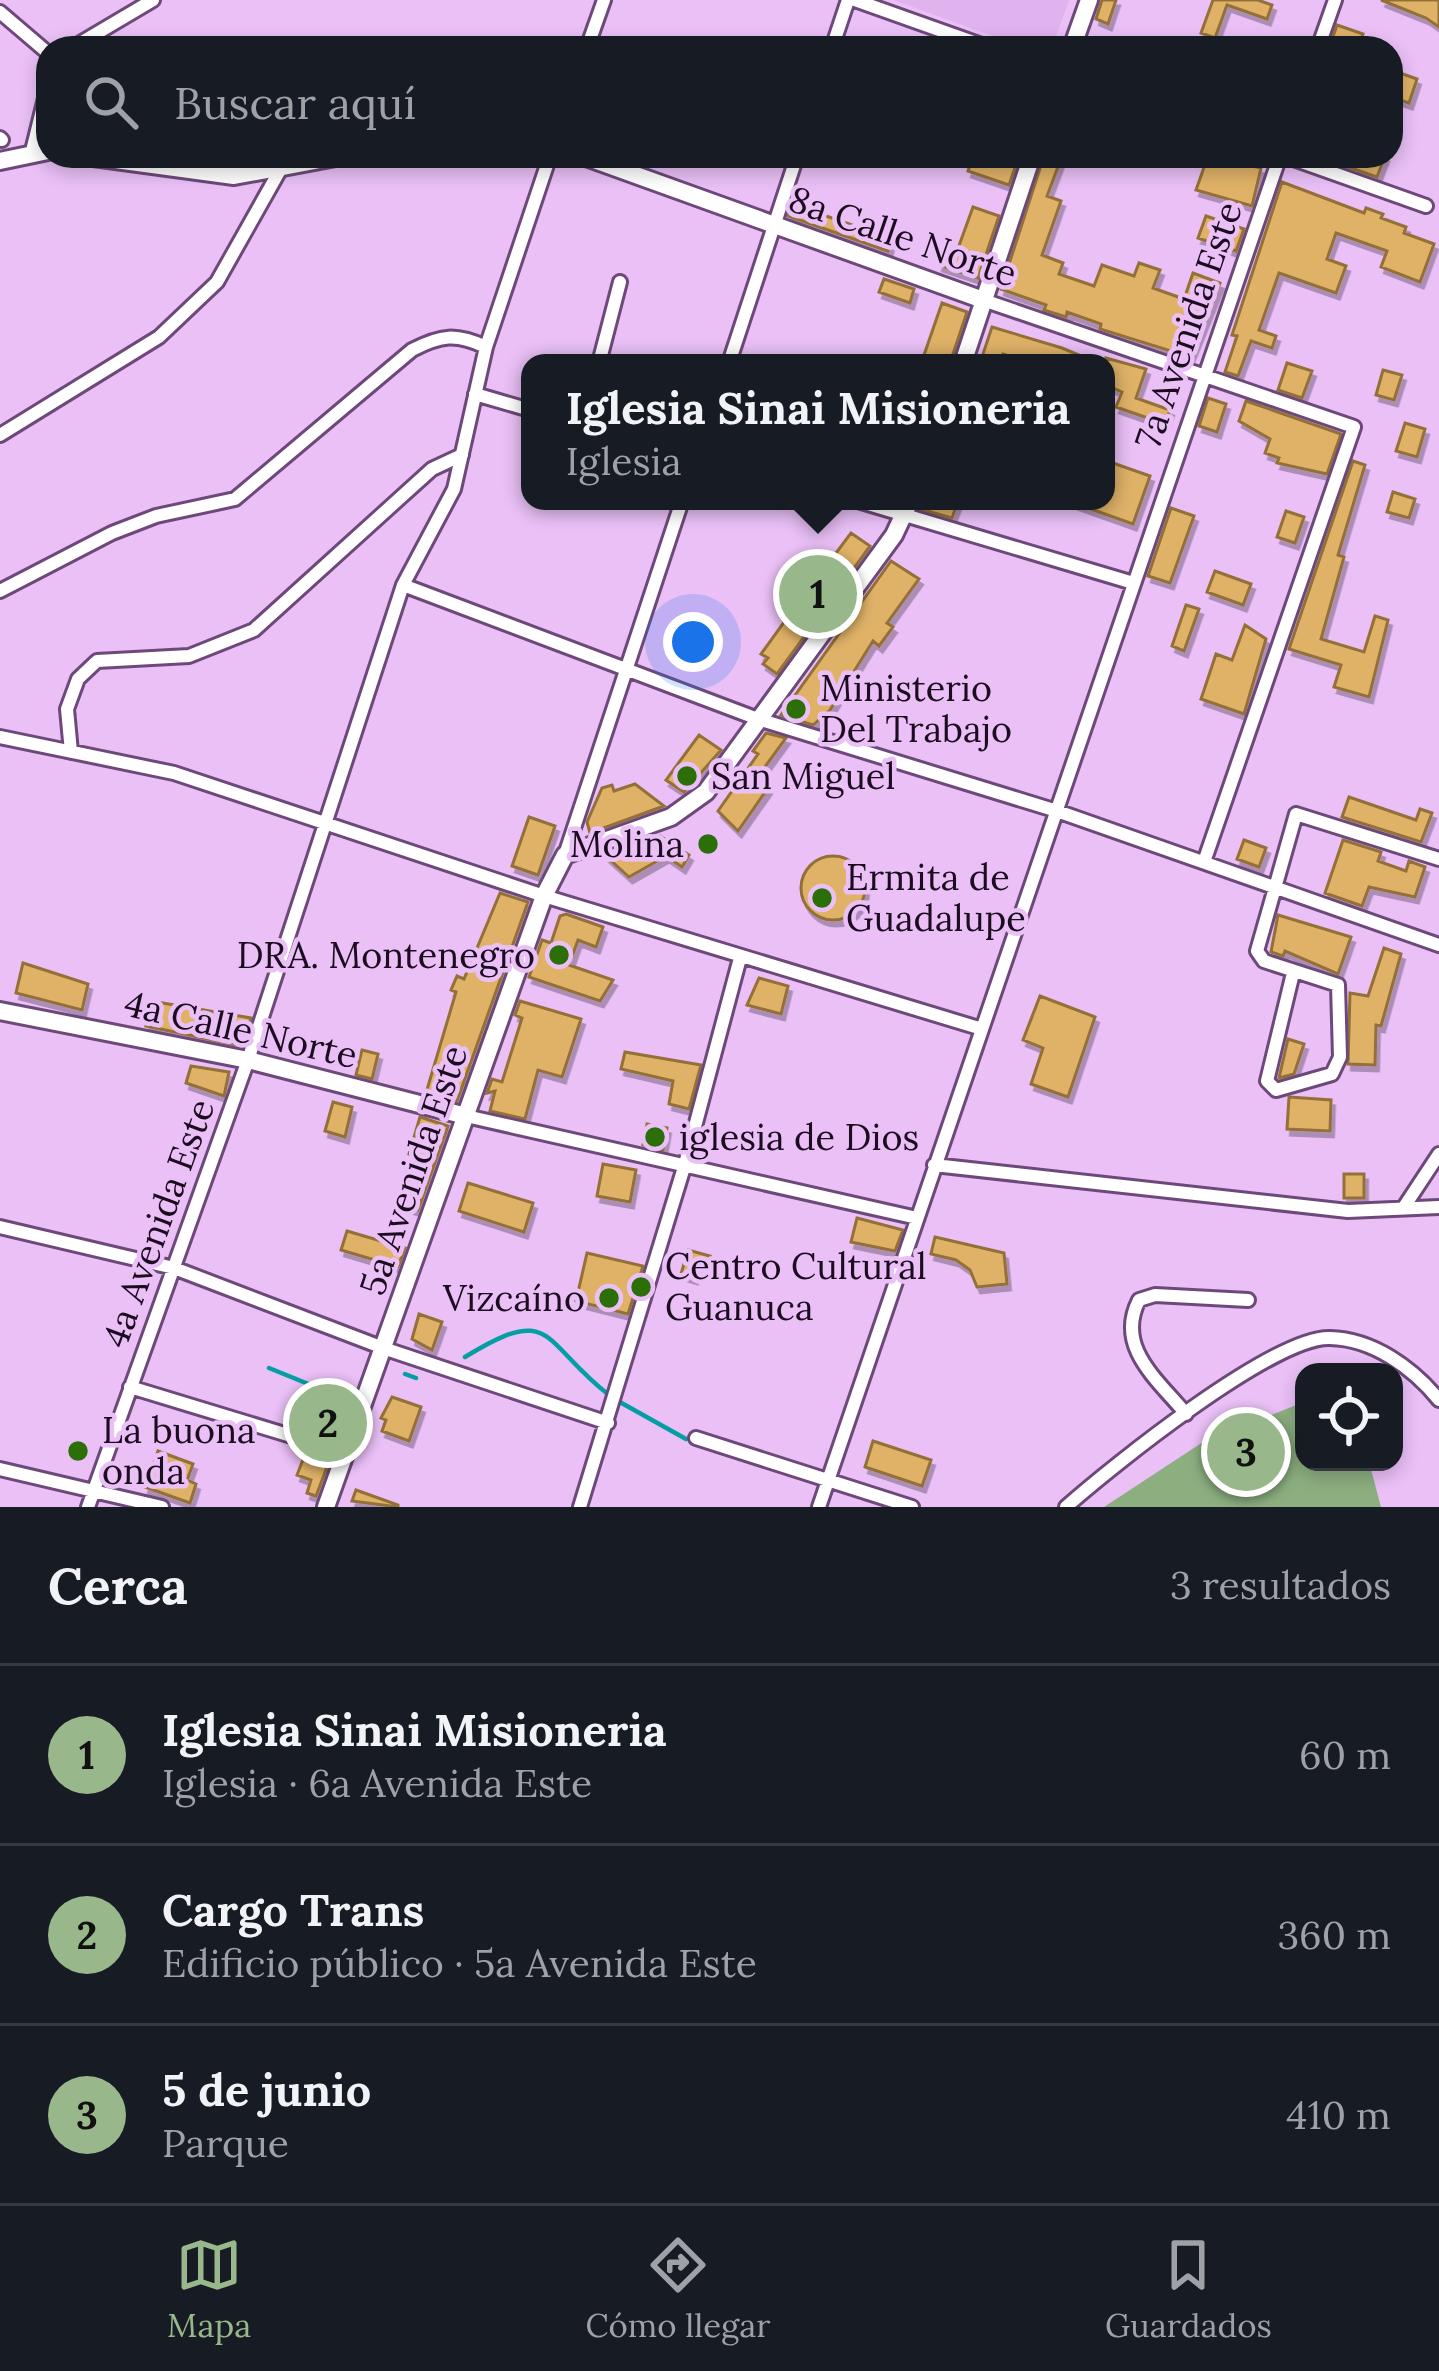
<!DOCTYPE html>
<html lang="es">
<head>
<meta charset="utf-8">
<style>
	body { margin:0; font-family:Lora,serif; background:#242831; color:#f1f3f6 }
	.controls { position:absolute; right:36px; bottom:36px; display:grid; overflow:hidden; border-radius:24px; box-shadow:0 6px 18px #0003 }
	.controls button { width:108px; height:108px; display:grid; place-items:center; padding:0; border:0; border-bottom:3px solid #363941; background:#171b24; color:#f1f3f6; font:60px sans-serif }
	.you { position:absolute; left:693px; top:642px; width:42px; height:42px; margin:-30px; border:9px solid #fff; border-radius:50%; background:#1a73e8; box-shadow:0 0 0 18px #1a73e833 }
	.badge { display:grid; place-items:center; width:78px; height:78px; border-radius:50%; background:#98b88b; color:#111; font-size:39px; font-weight:700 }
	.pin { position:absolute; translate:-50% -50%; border:6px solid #fff; box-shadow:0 3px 12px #0006 }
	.popup { position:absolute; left:521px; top:354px; width:594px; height:156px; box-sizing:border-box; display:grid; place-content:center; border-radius:24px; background:#171b24; filter:drop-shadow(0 3px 9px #0005); font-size:39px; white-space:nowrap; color:#9ea1a6 }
	.popup b { font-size:45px; color:#f1f3f6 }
	.popup::after { content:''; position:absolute; left:50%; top:100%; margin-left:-24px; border:24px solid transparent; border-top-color:#171b24 }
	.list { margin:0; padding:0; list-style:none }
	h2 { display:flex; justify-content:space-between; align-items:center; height:156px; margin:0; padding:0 48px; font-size:51px }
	h2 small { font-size:39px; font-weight:400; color:#9ea1a6 }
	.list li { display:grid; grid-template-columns:78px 1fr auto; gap:36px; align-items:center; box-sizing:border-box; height:180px; padding:0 48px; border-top:3px solid #363941 }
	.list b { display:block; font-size:45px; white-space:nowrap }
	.list p { margin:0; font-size:39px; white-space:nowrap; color:#9ea1a6 }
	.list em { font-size:39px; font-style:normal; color:#9ea1a6 }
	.icon { flex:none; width:66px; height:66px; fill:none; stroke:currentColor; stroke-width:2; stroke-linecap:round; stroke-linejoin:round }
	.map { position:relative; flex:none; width:1439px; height:1507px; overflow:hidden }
	.search { position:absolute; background:#171b24; box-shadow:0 6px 18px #0003; left:36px; right:36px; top:36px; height:132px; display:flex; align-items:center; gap:30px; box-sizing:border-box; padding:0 42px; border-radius:36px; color:#9ea1a6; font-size:45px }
	.sheet { height:696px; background:#171b24 }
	nav { display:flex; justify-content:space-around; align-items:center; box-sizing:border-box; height:168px; border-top:3px solid #363941; background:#171b24; font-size:33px; color:#9ea1a6 }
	nav a { display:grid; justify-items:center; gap:6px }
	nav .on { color:#98b88b }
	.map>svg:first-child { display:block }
	.built { fill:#e0b2ee }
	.green { fill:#8caf80 }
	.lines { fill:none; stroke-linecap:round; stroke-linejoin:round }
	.stream { stroke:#059fa3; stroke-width:4.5 }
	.building { fill:#e0b267; stroke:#937037; stroke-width:3; filter:url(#shadow) }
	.minor-casing { stroke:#6d4979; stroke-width:18 }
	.tertiary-casing { stroke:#6d4979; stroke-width:22 }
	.minor { stroke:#fff; stroke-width:12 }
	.tertiary { stroke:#fff; stroke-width:16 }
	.poi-dot { fill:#2c6f08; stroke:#eac0f7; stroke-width:4.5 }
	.labels { text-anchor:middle; stroke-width:9; stroke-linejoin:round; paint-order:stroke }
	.street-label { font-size:36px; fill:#1b0c1f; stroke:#eac0f7 }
	.poi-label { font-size:36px; fill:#1b0c1f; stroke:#eac0f7; text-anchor:start }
</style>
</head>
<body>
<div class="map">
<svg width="1439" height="1507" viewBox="0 0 1439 1507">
	<defs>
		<filter id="shadow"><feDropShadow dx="3.5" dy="6" stdDeviation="0" flood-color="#0004"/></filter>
	</defs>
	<rect width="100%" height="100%" fill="#eac0f7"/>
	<!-- built -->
	<path class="built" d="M 893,0 L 1069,0 L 1052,48 L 1026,48 Z"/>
	<!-- green -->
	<path class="green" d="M 1304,1402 L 1304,1462 L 1369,1462 L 1381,1507 L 1104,1507 L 1203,1442 Z"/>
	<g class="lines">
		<!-- stream -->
		<path class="stream" d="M 465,1357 C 554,1302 541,1342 609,1395
			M 269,1368 L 333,1394 L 361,1392
			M 405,1374 L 416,1378
			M 618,1401 L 686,1439"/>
	</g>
	<!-- building -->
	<path class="building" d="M 1102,0 L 1116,0 L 1108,24 L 1096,19 Z
		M 1213,0 L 1258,0 L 1272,5 L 1267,19 L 1227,5 L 1215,38 L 1201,33 Z
		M 1381,0 L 1439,0 L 1439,27 L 1426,18 Z
		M 1337,25 L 1363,34 L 1358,48 L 1329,48 Z
		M 1397,72 L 1417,79 L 1409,103 L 1391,97 Z
		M 973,156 L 1019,156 L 1009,185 L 968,171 Z
		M 1044,156 L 1062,156 L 1047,196 L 1061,201 L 1042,255 L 1063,263 L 1059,274 L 1094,286 L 1102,265 L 1134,276 L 1139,263 L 1160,270 L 1153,288 L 1184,299 L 1193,273 L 1220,283 L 1190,357 L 1100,329 L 1101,324 L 1067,312 L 1066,317 L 1044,310 L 1046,305 L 1001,289 Z
		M 1208,156 L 1261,168 L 1252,206 L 1196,190 Z
		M 1316,156 L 1385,156 L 1377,177 Z
		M 1282,182 L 1364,213 L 1366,208 L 1383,214 L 1381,218 L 1406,227 L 1404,233 L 1434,244 L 1420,282 L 1381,267 L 1387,251 L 1336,233 L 1327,259 L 1346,266 L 1336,293 L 1279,273 L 1259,330 L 1276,336 L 1272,348 L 1251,341 L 1238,376 L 1225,372 L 1237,336 L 1232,335 Z
		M 792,204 L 892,239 L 888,251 L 788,216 Z
		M 973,207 L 999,216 L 978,278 L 939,265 L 944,249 L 956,254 Z
		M 1206,216 L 1244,229 L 1236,251 L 1198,238 Z
		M 884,279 L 914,289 L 910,303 L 879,292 Z
		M 942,303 L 967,312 L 950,363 L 924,355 Z
		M 992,327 L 1062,348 L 1098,363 L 1029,363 L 1003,354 L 1000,363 L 980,363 Z
		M 1106,358 L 1146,369 L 1136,398 L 1170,410 L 1165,424 L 1116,407 L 1122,392 L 1106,385 Z
		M 1287,363 L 1312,371 L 1302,398 L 1278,390 Z
		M 1383,370 L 1402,375 L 1394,400 L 1376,395 Z
		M 1208,398 L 1226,404 L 1217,432 L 1199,426 Z
		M 1246,401 L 1341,434 L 1327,474 L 1277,463 L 1279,458 L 1265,453 L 1270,439 L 1239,421 Z
		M 1405,423 L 1425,429 L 1417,457 L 1396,451 Z
		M 1353,461 L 1365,465 L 1338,555 L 1344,557 L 1321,639 L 1364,652 L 1375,616 L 1388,620 L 1369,697 L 1334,687 L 1341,665 L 1289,649 Z
		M 1110,462 L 1150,476 L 1133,524 L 1074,503 L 1106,501 Z
		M 1393,492 L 1415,499 L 1409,518 L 1387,512 Z
		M 923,501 L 958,501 L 952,518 L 920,509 Z
		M 1171,508 L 1194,516 L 1170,583 L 1148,576 Z
		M 1286,511 L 1304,517 L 1295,543 L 1277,537 Z
		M 851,533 L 870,546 L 852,571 L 833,557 Z
		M 891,561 L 919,579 L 887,623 L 893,627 L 879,646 L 873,641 L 830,710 L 813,725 L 781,715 Z
		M 1215,571 L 1251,584 L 1243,605 L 1207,592 Z
		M 811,575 L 836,593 L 777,674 L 763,664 L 768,658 L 761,654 L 803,596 L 798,593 Z
		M 1186,605 L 1199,609 L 1184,651 L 1172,646 Z
		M 1245,625 L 1266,639 L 1244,714 L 1201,699 L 1216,654 L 1232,660 Z
		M 766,733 L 786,738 L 756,779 L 768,788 L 738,831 L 718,811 L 758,754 L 753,751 Z
		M 699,735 L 721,750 L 684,792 L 666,780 Z
		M 635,784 L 664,806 L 590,833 L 587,822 L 602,788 L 612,785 L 614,791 Z
		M 1349,797 L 1416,820 L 1420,809 L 1432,813 L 1421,842 L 1342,817 Z
		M 529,817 L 555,826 L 538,875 L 512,866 Z
		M 660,836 L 689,855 L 682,867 L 666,856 L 629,877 L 607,857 Z
		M 1244,840 L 1266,848 L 1259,867 L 1237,859 Z
		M 1343,840 L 1381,852 L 1378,861 L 1406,871 L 1409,861 L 1425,867 L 1415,897 L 1369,887 L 1362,906 L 1325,893 Z
		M801 888a32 32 0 1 1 64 0a32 32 0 1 1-64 0Z
		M 500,893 L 528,902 L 457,1101 L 426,1093 L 456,992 L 451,990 L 457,976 L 464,979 Z
		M 566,914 L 603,927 L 596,947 L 578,940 L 569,965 L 613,980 L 600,1001 L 529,977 L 542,940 L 551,943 L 560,916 Z
		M 1278,915 L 1351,937 L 1338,974 L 1285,951 L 1283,956 L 1271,952 Z
		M 1384,948 L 1401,954 L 1381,1026 L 1376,1025 L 1375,1065 L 1348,1064 L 1350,993 L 1368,996 Z
		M 23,963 L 88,984 L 82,1010 L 16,993 Z
		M 759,978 L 788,986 L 781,1014 L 747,1005 Z
		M 1040,996 L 1095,1017 L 1068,1097 L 1031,1084 L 1043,1048 L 1023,1040 Z
		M 151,1001 L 251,1018 L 242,1046 L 146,1026 Z
		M 520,1001 L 581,1019 L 562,1077 L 538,1070 L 525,1119 L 490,1111 L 495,1091 L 487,1093 L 492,1079 L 502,1082 L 522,1018 L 515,1015 Z
		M 1288,1039 L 1304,1044 L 1294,1074 L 1279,1078 Z
		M 362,1050 L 378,1054 L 372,1079 L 356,1075 Z
		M 625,1052 L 701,1065 L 689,1109 L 669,1104 L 673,1081 L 621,1069 Z
		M 191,1066 L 229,1072 L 224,1096 L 186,1083 Z
		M 1289,1097 L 1331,1100 L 1330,1131 L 1287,1129 Z
		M 333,1102 L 352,1107 L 345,1137 L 325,1131 Z
		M 420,1117 L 448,1126 L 418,1210 L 411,1208 L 417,1189 L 410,1187 L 419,1157 L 409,1154 Z
		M 647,1124 L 667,1128 L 663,1150 L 643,1145 Z
		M 603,1164 L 636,1170 L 630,1202 L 597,1196 Z
		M 1344,1174 L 1364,1174 L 1364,1198 L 1344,1198 Z
		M 468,1183 L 533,1203 L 524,1232 L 459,1211 Z
		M 857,1218 L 903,1230 L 895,1251 L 851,1242 Z
		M 347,1231 L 405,1248 L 398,1267 L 341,1250 Z
		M 935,1237 L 1004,1253 L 1007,1284 L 977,1287 L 970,1270 L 956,1260 L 931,1254 Z
		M 688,1250 L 710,1256 L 705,1271 L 697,1269 L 694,1278 L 681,1274 Z
		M 587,1253 L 643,1266 L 628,1314 L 576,1301 Z
		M 419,1314 L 442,1322 L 432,1350 L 412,1339 Z
		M 392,1397 L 421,1407 L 409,1441 L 382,1431 L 386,1420 L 381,1418 Z
		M 350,1400 L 337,1439 L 310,1431 L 318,1407 L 328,1410 L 330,1401 Z
		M 873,1441 L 931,1460 L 922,1486 L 865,1467 Z
		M 158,1451 L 193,1464 L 187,1480 L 196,1484 L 190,1503 L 145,1487 Z
		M 306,1452 L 330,1459 L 316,1496 L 307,1493 L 311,1480 L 297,1475 Z
		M 356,1490 L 398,1505 L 398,1507 L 352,1501 Z"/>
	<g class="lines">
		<defs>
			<path id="minor" d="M 855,0 L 990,48
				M 0,12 L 48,53
				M 72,48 L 153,0
				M 587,48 L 604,0
				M 832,48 L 848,0
				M 1318,48 L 1335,0
				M 0,138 L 2,140
				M 32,151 L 48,86
				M 1285,156 L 1426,206
				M 986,301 L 1354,427 L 1204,862
				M 599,363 L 620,282
				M 729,363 L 797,156
				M 475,394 L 530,410
				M 0,435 L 159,337 L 217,282 L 280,170
				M 858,501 L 1130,582
				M 403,585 L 758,719 L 1057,811 L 1439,945
				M 0,591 L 112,533 L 156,516 L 235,499 L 412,350 C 441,335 456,333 486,347
				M 0,737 L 174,773 L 544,896 L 982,1029
				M 71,752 L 67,709 L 78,679 L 97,661 L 189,656 L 254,630 L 432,469 L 462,455
				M 565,855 L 682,501
				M 1293,973 L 1267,1081 L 1276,1090 L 1332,1074 L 1340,1057 L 1338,985 L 1264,961 L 1257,951 L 1296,814 L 1439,859
				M 466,1116 L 917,1218
				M 934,1165 L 1348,1211 L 1439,1207
				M 1404,1207 L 1439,1154
				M 0,1227 L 174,1268 L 386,1349 L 608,1423
				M 130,1387 L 347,1453
				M 1186,1414 C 1157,1379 1115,1347 1139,1300 L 1155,1295 L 1248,1300
				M 696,1438 L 912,1507
				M 0,1469 L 162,1507
				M 88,1507 L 248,1060 L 403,585 L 454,489 L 486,347 L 550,156
				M 580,1507 L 685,1164 L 740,958
				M 819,1507 L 1280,156
				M 1066,1507 C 1111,1467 1274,1336 1330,1338 C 1373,1339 1413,1368 1439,1400"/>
			<path id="tertiary" d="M 1072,48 L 1089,0
				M 86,156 L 234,176 L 341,156
				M 583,156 L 986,301
				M 0,161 L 48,151
				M 963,363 L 1032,156
				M 0,1011 L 248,1060 L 466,1116
				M 326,1507 L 544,896 L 565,855 L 671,817 L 706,792 L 894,535 L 910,501"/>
		</defs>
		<!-- minor casing -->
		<use href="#minor" class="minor-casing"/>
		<!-- tertiary casing -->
		<use href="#tertiary" class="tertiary-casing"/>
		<!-- minor -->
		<use href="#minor" class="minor"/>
		<!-- tertiary -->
		<use href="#tertiary" class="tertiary"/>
	</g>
	<!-- markers -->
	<g class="poi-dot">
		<circle cx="796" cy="709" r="12"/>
		<circle cx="687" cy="776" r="12"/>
		<circle cx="708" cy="844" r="12"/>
		<circle cx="822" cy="898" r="12"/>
		<circle cx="559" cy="955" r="12"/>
		<circle cx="655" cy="1137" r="12"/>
		<circle cx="641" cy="1287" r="12"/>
		<circle cx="609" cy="1298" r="12"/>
		<circle cx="78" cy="1451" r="12"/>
	</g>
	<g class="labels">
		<!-- street labels -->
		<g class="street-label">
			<text transform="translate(903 236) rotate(19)" y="13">8a Calle Norte</text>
			<text transform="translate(1188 325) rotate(-71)" y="13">7a Avenida Este</text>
			<text transform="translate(241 1029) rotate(13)" y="13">4a Calle Norte</text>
			<text transform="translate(413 1170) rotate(-71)" y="13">5a Avenida Este</text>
			<text transform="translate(158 1223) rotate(-70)" y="13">4a Avenida Este</text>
		</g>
		<!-- poi labels -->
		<g class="poi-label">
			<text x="820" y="701">Ministerio<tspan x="820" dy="41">Del Trabajo</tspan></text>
			<text x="711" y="789">San Miguel</text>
			<text x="684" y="857" text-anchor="end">Molina</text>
			<text x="846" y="890">Ermita de<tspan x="846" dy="41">Guadalupe</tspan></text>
			<text x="535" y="968" text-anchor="end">DRA. Montenegro</text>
			<text x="679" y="1150">iglesia de Dios</text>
			<text x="665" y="1279">Centro Cultural<tspan x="665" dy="41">Guanuca</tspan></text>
			<text x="585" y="1311" text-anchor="end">Vizcaíno</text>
			<text x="102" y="1443">La buona<tspan x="102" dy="41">onda</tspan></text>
		</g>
	</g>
</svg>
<div class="controls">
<button><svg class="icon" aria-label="locate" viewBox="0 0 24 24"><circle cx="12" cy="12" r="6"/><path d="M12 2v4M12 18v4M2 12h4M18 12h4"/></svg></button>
</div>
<div class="you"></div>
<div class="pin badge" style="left:818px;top:594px">1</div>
<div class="popup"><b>Iglesia Sinai Misioneria</b>Iglesia</div>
<div class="pin badge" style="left:328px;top:1423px">2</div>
<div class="pin badge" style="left:1246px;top:1452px">3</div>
<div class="search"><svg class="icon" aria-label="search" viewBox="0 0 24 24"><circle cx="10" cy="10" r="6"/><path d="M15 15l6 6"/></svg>Buscar aquí</div>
</div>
<section class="sheet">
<h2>Cerca<small>3 resultados</small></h2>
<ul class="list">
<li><span class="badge">1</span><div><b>Iglesia Sinai Misioneria</b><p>Iglesia · 6a Avenida Este</p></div><em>60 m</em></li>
<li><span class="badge">2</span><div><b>Cargo Trans</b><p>Edificio público · 5a Avenida Este</p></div><em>360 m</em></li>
<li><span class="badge">3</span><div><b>5 de junio</b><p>Parque</p></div><em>410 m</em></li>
</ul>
</section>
<nav>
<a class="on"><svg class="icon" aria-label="map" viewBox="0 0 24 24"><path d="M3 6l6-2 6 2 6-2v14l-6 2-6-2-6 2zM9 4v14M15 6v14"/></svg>Mapa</a>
<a><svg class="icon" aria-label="directions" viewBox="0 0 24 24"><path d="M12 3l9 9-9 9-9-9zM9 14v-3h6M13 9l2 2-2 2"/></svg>Cómo llegar</a>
<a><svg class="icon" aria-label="saved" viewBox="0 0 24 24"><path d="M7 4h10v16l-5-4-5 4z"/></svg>Guardados</a>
</nav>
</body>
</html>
